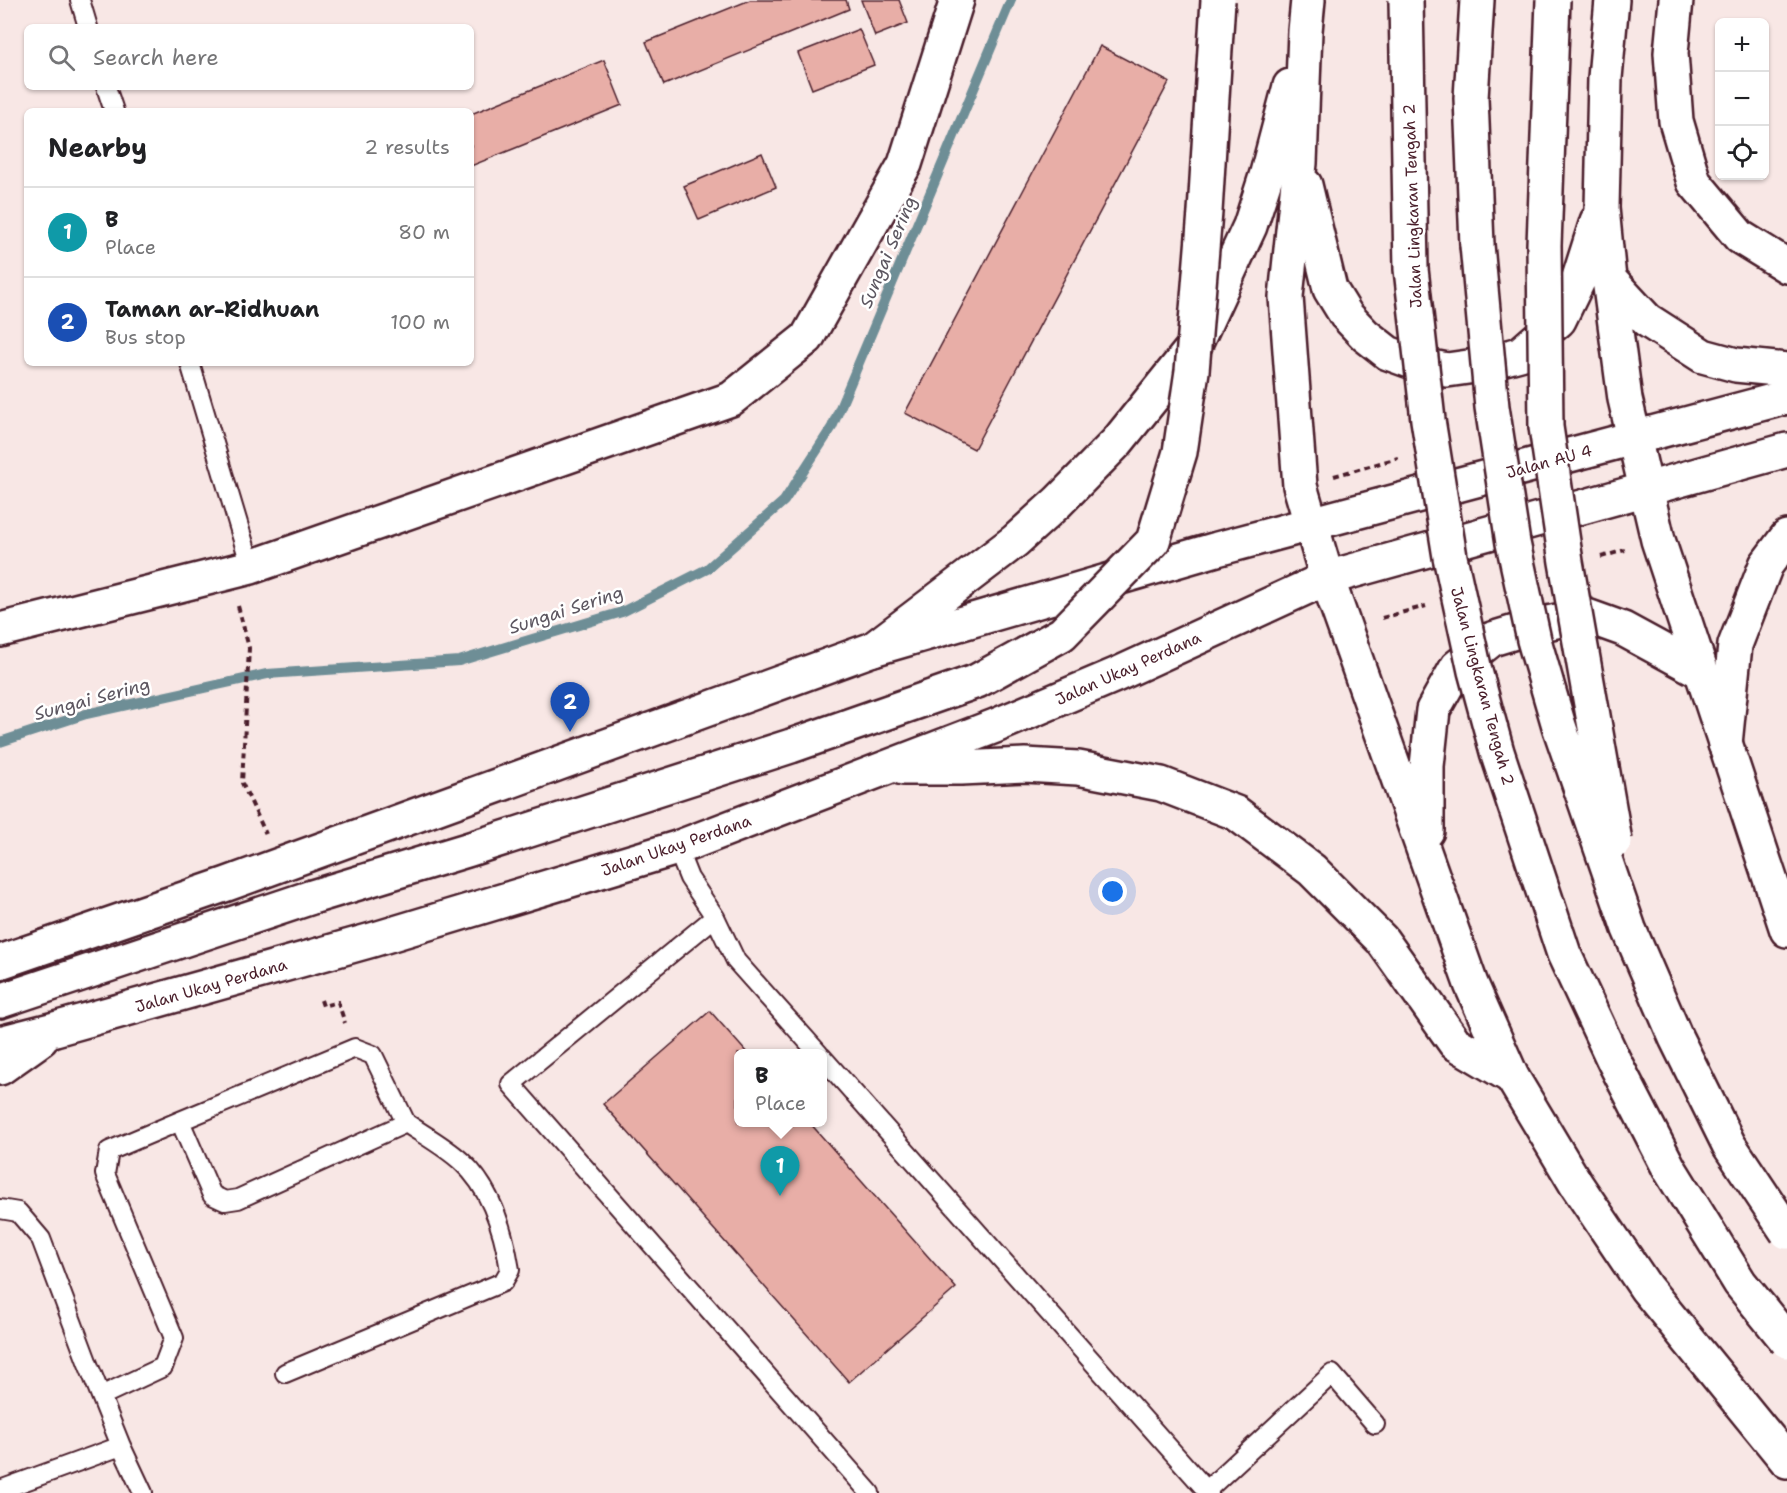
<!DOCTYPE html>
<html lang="en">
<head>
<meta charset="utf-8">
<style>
	body { margin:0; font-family:"Shantell Sans",sans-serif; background:#f2f2f2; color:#202124 }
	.controls { position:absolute; right:18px; top:18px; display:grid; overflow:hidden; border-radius:9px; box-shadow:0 2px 4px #0004 }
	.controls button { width:54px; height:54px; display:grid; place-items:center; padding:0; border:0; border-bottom:2px solid #e0e0e0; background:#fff; color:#202124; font:30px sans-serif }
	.you { position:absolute; left:1113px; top:892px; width:21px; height:21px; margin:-15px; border:4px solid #fff; border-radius:50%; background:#1a73e8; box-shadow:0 0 0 9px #1a73e833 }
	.badge { display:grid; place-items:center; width:39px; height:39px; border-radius:50%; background:#4a1f2b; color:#fff; font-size:20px; font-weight:700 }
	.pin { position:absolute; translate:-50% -50px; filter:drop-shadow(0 2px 3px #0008) }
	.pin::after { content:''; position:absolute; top:32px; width:21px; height:18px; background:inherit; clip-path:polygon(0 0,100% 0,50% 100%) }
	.popup { position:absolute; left:734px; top:1049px; width:93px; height:78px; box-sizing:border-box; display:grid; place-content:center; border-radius:9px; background:#fff; filter:drop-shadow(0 2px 4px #0005); font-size:20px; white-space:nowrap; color:#757577 }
	.popup b { font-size:22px; color:#202124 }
	.popup::after { content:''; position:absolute; left:50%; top:100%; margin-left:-12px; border:12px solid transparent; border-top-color:#fff }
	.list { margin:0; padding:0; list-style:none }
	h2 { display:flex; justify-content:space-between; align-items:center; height:78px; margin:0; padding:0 24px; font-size:26px }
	h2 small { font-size:20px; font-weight:400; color:#757577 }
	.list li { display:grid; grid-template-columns:39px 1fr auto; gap:18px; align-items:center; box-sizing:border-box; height:90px; padding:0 24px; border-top:2px solid #e0e0e0 }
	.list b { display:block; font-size:22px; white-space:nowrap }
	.list p { margin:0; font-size:20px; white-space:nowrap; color:#757577 }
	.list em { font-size:20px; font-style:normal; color:#757577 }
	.icon { flex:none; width:33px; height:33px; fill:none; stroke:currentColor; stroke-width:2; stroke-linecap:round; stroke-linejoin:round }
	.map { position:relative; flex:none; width:1787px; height:1493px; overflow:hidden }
	.search { position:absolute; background:#fff; box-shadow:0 2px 4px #0004; left:24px; top:24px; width:450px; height:66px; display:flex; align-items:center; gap:15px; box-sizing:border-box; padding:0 21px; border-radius:9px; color:#757577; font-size:22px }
	.panel { position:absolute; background:#fff; box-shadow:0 2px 4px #0004; left:24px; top:108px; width:450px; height:258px; border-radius:9px }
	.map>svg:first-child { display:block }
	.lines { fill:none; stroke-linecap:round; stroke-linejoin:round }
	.stream { stroke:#6e8e96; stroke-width:10 }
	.building { fill:#e8aea7; stroke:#4a1f2b; stroke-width:1.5 }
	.service-casing { stroke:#4a1f2b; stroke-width:22 }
	.minor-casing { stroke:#4a1f2b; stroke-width:38 }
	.tertiary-casing { stroke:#4a1f2b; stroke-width:38 }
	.trunk-casing { stroke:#4a1f2b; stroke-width:38 }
	.path { stroke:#4a1f2b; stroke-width:4; stroke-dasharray:6 4.5; stroke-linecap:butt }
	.service { stroke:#fff; stroke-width:18 }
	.minor { stroke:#fff; stroke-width:33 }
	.tertiary { stroke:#fff; stroke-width:33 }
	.trunk { stroke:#fff; stroke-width:33 }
	.trunk-bridge-casing { stroke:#4a1f2b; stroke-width:38; stroke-linecap:butt }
	.trunk-bridge { stroke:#fff; stroke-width:33 }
	.labels { text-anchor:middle; stroke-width:5; stroke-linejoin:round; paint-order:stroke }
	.street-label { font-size:16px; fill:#4a1f2b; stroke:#fff }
	.water-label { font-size:18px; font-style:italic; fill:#5c5660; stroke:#fff }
</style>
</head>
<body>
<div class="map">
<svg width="1787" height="1493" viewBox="0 0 1787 1493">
	<rect width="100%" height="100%" fill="#f8e7e5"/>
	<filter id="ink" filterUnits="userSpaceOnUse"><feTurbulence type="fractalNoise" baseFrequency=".0167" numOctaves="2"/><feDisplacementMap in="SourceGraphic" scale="12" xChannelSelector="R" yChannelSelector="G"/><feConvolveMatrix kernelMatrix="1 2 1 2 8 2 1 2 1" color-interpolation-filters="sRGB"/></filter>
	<g filter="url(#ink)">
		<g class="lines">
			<!-- stream -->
			<path class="stream" d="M 0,742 L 86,714 L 267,674 L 459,661 L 622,612 L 707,569 L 784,501 L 832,427 L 1011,0"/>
		</g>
		<!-- building -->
		<path class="building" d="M 750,0 L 846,0 L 849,9 L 664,85 L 646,42 Z
			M 861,0 L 899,0 L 908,23 L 875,36 Z
			M 859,29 L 874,65 L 812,89 L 798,53 Z
			M 1100,46 L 1169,82 L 974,449 L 905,413 Z
			M 604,60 L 622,105 L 471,166 L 471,114 Z
			M 762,153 L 776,187 L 699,220 L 684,186 Z
			M 710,1011 L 748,1054 L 738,1054 L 738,1122 L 809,1122 L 956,1288 L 849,1382 L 603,1104 Z"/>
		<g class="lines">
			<defs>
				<path id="service" d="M 80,0 L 88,27
					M 106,87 L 114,111
					M 190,363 L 251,567
					M 677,848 L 689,878 L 715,917 L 736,961 L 819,1054
					M 715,917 L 511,1084 L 870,1493
					M 355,1048 L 373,1055 L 406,1123 L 238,1199 L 225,1201 L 212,1195 L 180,1121 Z
					M 822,1057 L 1209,1493
					M 0,1209 L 18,1212 L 41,1239 L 88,1364 L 121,1446 L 143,1493
					M 285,1373 L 503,1282 L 510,1270 C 504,1232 492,1189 462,1162 C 446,1147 424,1135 406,1123
					M 101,1396 L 163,1367 L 174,1338 L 105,1174 L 109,1151 L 180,1121
					M 0,1490 L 121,1446
					M 1207,1490 L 1332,1374 L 1375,1424"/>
				<path id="minor" d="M 0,630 L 251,567 L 731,399 L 807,338 L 905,164 L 957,0"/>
				<path id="tertiary" d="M 1609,279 L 1647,320 L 1703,356 L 1736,365 L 1787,370
					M 1725,744 L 1735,645 L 1766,565 L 1787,537
					M 903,768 L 961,768 L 1025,765 L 1078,768 L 1161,784 L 1236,813 L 1312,870 L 1382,940 L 1455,1043 L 1512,1077
					M 0,962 L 227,884 L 873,649 L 1217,549 L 1787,397
					M 0,1043 L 55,1029 L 372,940 L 677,848 L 995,726 L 1118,674 L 1327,578 L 1787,450
					M 0,1068 L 41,1039"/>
				<path id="trunk" d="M 1308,0 L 1305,31 L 1300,163 L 1286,297 L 1300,486 L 1327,578 L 1471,984 L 1512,1077 L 1576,1184 L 1646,1288 L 1787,1461
					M 1477,0 L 1471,98 L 1477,245
					M 1612,0 L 1605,78 L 1602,208 L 1609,279 L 1625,399 L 1658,540 L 1787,930
					M 1676,0 L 1671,53 L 1676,121 L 1694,182 L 1740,237 L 1787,266
					M 1305,185 L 1330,289 L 1346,315 L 1365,335 L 1388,353 L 1421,365 L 1447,370 L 1475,366 L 1520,354 L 1559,320 L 1578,281 L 1597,221
					M 873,649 L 1015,541 L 1058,502 L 1117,442 L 1195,345 L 1250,226 L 1267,173 L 1290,86
					M 1427,831 L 1427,766 L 1433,710 L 1457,667 L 1492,639 L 1538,625 L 1584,615 L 1623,629 L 1702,672
					M 0,1001 L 312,897"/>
			</defs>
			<!-- service casing -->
			<use href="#service" class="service-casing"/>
			<!-- minor casing -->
			<use href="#minor" class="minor-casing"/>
			<!-- tertiary casing -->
			<use href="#tertiary" class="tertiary-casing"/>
			<!-- trunk casing -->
			<use href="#trunk" class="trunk-casing"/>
			<!-- path -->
			<path class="path" d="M 1334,476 L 1398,458
				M 1601,557 L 1625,550
				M 238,606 L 249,648 L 242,783 L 266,834
				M 1382,618 L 1426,606
				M 321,1000 L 323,1006 L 338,1002 L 345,1023"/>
			<!-- service -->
			<use href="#service" class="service"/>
			<!-- minor -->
			<use href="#minor" class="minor"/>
			<!-- tertiary -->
			<use href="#tertiary" class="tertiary"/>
			<!-- trunk -->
			<use href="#trunk" class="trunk"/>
			<defs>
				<path id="trunk-bridge" d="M 1406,0 L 1411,269 L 1428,420 L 1450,557 L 1475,671 L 1497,752 L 1564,954 L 1614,1061 L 1669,1168 L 1740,1283 L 1787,1341
					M 1553,0 L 1544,245 L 1546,427 L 1566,562 L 1615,841
					M 1477,245 L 1492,407 L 1513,543 L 1534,640 L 1559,726 L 1629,929 L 1676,1038 L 1729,1145 L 1787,1232
					M 312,897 L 467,850 L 791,746 L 977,681 L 1062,634 L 1153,541 L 1180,452 L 1192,371 L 1205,212 L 1218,0"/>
			</defs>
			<!-- trunk-bridge casing -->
			<use href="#trunk-bridge" class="trunk-bridge-casing"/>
			<!-- trunk-bridge -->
			<use href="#trunk-bridge" class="trunk-bridge"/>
		</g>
	</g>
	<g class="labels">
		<!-- street labels -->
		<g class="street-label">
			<text transform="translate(1412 206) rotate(-92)" y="6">Jalan Lingkaran Tengah 2</text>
			<text transform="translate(1549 461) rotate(-15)" y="6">Jalan AU 4</text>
			<text transform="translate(1128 668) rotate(-24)" y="6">Jalan Ukay Perdana</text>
			<text transform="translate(1483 686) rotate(75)" y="6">Jalan Lingkaran Tengah 2</text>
			<text transform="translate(676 845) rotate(-19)" y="6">Jalan Ukay Perdana</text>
			<text transform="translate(211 985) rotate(-16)" y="6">Jalan Ukay Perdana</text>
		</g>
		<!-- water labels -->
		<g class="water-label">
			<text transform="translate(888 252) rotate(-67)" y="6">Sungai Sering</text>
			<text transform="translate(566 610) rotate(-18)" y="6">Sungai Sering</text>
			<text transform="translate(92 699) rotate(-15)" y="6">Sungai Sering</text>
		</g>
	</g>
</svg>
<div class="controls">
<button>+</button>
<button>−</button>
<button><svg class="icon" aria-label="locate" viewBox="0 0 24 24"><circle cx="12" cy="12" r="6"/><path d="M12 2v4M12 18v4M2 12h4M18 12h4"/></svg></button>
</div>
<div class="you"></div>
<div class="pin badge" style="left:780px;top:1196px;background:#0f9aa8">1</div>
<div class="popup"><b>B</b>Place</div>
<div class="pin badge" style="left:570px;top:732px;background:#1a4fb4">2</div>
<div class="search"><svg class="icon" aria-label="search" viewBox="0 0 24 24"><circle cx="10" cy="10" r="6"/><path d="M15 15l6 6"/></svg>Search here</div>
<section class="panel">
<h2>Nearby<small>2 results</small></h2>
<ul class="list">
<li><span class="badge" style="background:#0f9aa8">1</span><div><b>B</b><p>Place</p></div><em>80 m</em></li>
<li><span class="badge" style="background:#1a4fb4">2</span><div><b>Taman ar-Ridhuan</b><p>Bus stop</p></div><em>100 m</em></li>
</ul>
</section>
</div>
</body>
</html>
